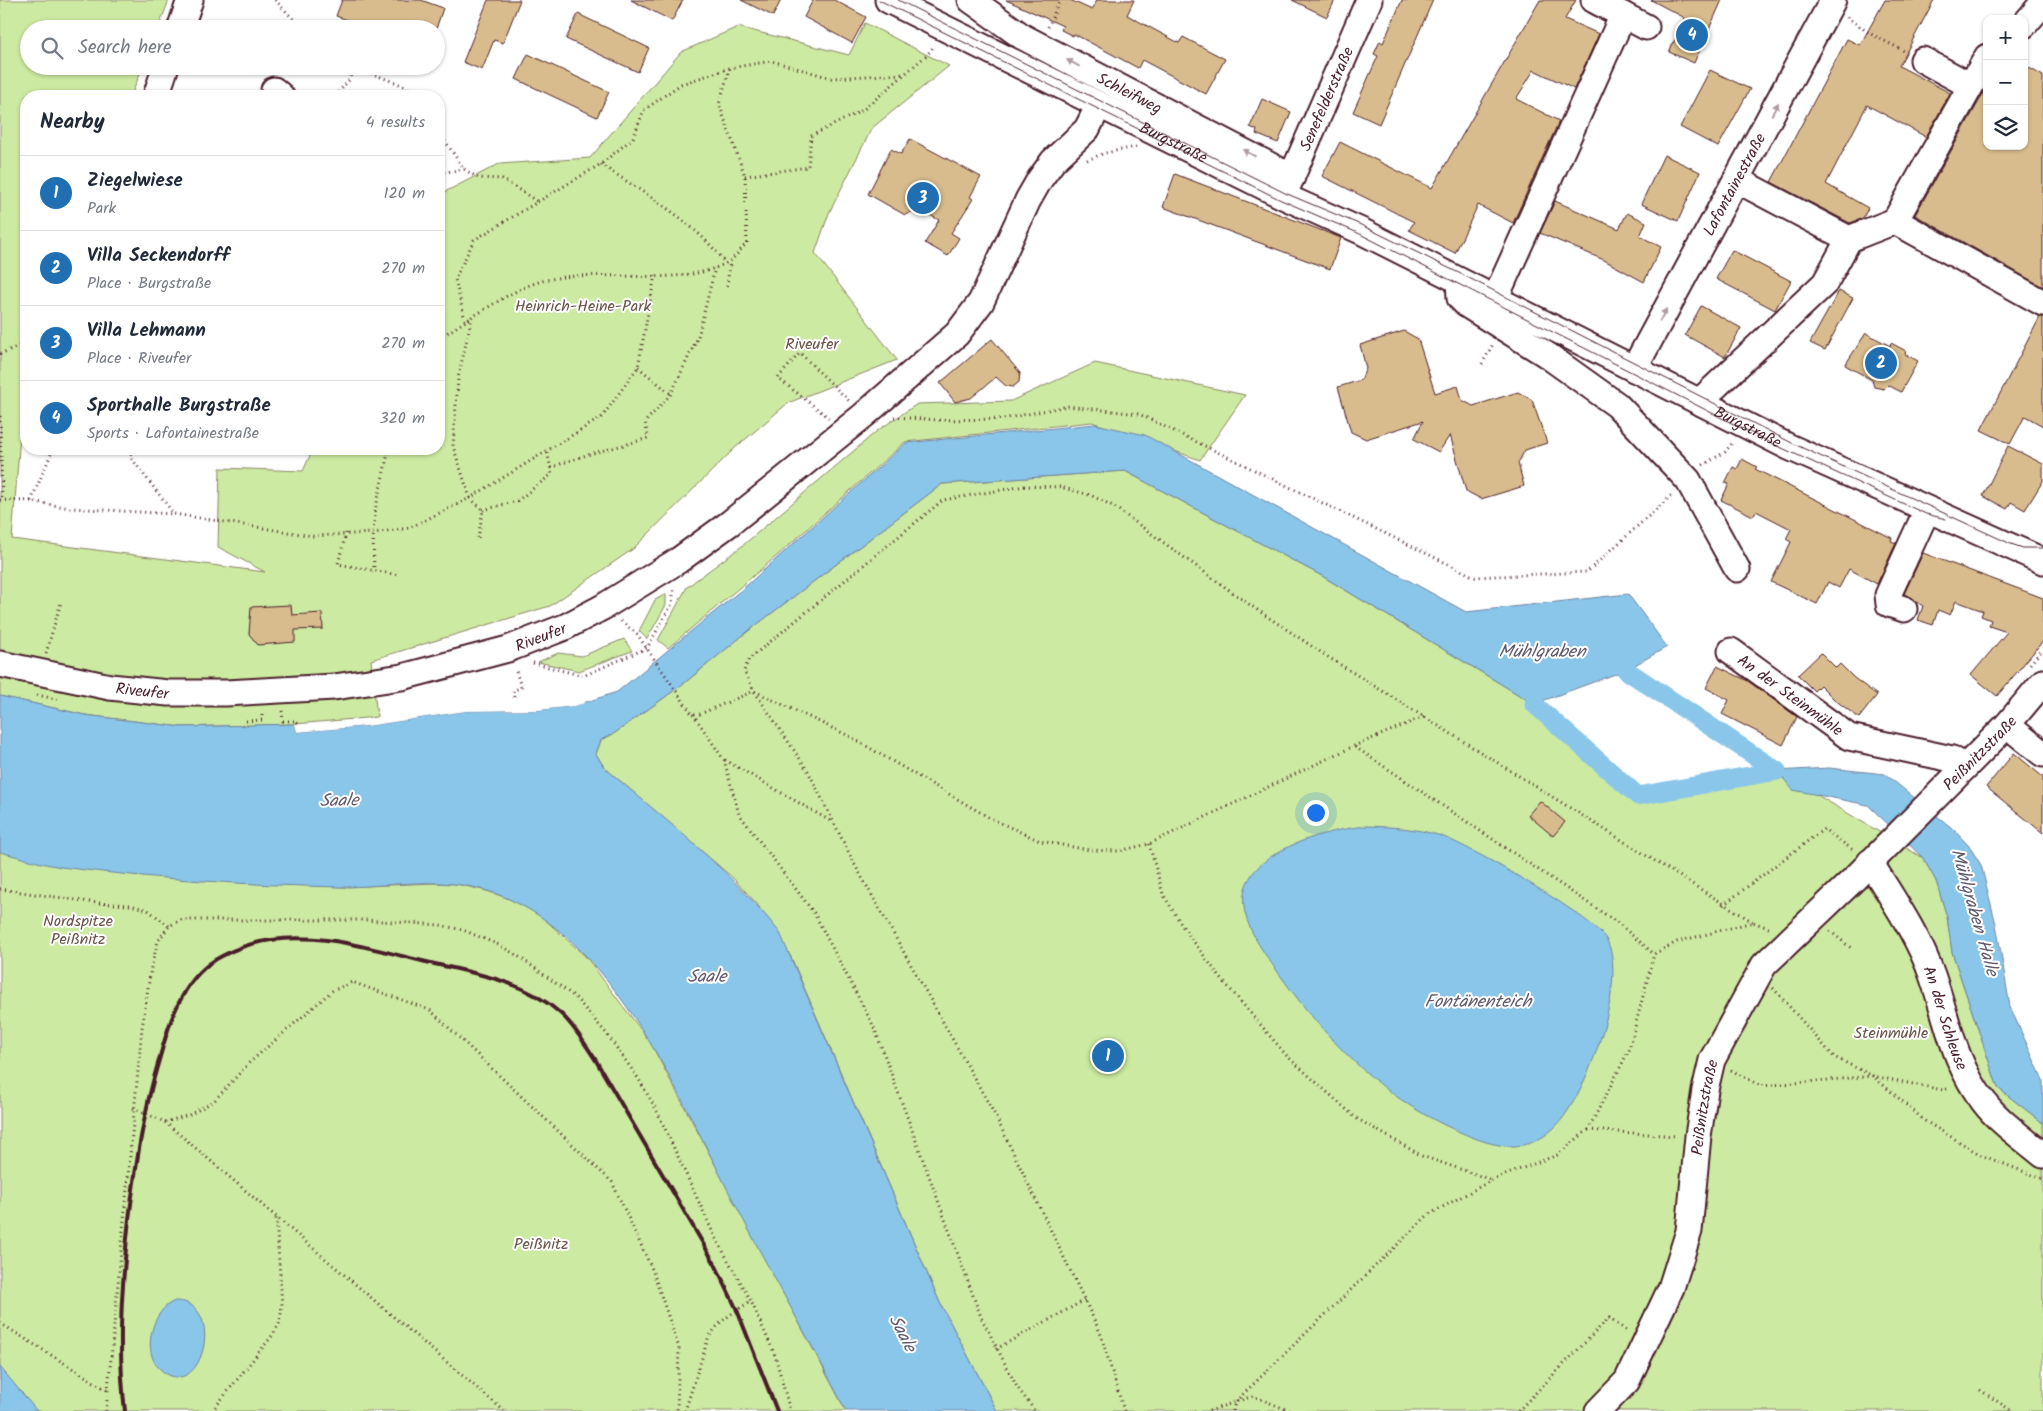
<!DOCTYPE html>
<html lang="en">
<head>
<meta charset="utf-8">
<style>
	body { margin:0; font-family:Kalam,sans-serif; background:#f2f2f3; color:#1f2937 }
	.controls { position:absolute; right:15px; top:15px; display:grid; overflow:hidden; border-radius:10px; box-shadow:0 1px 4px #0004 }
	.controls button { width:45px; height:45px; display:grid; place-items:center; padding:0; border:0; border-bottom:1px solid #e0e1e3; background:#fff; color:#1f2937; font:25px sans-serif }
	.you { position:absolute; left:1315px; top:812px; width:18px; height:18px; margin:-12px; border:4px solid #fff; border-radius:50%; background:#1a73e8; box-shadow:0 0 0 8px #1a73e833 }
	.badge { display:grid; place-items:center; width:32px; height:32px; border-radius:50%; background:#1f6fb2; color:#fff; font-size:16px; font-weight:700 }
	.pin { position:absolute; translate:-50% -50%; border:2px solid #fff; box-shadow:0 1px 5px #0006 }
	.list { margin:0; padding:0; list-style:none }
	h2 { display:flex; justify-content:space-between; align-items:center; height:65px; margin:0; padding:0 20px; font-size:21px }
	h2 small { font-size:16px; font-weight:400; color:#747a83 }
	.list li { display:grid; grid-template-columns:32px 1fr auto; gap:15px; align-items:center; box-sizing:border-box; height:75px; padding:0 20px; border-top:1px solid #e0e1e3 }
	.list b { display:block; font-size:19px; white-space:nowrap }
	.list p { margin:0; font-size:16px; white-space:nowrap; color:#747a83 }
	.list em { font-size:16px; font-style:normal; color:#747a83 }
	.icon { flex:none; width:28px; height:28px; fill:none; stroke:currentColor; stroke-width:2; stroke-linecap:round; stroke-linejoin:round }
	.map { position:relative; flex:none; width:2043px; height:1411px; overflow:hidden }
	.search { position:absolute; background:#fff; box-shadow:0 1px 4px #0004; left:20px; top:20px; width:425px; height:55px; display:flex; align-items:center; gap:12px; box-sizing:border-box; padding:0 18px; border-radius:28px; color:#747a83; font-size:19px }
	.panel { position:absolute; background:#fff; box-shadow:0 1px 4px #0004; left:20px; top:90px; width:425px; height:365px; border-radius:20px }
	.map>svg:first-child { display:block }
	.green { fill:#cceaa1; stroke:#8b8466 }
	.water { fill:#8ac6ea; stroke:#70839e }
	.pier { fill:#fff }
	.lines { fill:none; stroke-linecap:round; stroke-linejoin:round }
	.canal { stroke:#8ac6ea; stroke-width:19 }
	.building { fill:#d9bc8d; stroke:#4a1f2b }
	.minor-casing { stroke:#4a1f2b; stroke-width:29 }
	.path { stroke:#4a1f2b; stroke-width:3; stroke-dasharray:1 4; stroke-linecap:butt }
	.minor { stroke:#fff; stroke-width:25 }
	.tram { stroke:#4a1f2b; stroke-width:1 }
	.rail { stroke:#4a1f2b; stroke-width:4 }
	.oneway { fill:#ae9aa0 }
	.labels { text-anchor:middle; stroke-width:4; stroke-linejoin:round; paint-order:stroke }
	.street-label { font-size:16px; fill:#4a1f2b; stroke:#fff }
	.park-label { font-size:16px; fill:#6a5248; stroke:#fff }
	.water-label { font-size:18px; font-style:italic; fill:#60596e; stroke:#fff }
</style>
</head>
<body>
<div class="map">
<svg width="2043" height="1411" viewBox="0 0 2043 1411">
	<rect width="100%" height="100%" fill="#fff"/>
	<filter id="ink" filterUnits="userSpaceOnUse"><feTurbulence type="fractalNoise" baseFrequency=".02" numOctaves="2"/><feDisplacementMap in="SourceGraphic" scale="10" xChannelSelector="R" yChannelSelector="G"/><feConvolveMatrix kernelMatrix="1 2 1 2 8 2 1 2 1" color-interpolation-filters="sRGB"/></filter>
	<g filter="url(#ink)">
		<!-- green -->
		<path class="green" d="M 0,0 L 169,0 L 158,29 L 29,29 L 29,66 L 143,66 L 131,96 L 26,96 L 26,359 L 12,539 L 265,572 L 218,547 L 220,468 L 303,471 L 313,449 L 439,449 L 439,195 L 499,164 L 590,158 L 681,52 L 738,27 L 849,55 L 865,23 L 949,66 L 872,128 L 829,213 L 815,253 L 897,360 L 788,403 L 734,449 L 633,549 L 550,606 L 371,660 L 377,717 L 295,724 L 182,727 L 85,715 L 0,696 Z
			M 1095,363 L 1245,395 L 1200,460 L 1092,422 L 905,442 L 778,555 L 668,648 L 658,640 L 687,587 L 742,546 L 877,431 L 917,404 L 1011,401 Z
			M 1125,471 L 1322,576 L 1534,704 L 1638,796 L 1777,771 L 1923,858 L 1936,881 L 1947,917 L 1952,952 L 1998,1088 L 2043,1123 L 2043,1411 L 997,1411 L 940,1303 L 791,957 L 757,904 L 733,878 L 604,767 L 596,754 L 601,740 L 615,733 L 682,685 L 747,632 L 942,484 Z
			M 666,594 L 666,605 L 647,639 L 639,631 L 655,600 Z
			M 624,639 L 632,651 L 579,671 L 538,662 L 558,653 L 582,656 Z
			M 0,838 L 163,877 L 343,887 L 434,883 L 457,884 L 487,891 L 510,899 L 540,915 L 587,958 L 650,1042 L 846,1411 L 16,1411 L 0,1380 Z"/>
		<!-- water -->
		<path class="water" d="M 1095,424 L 1145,435 L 1466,612 L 1628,594 L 1667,647 L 1626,670 L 1534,704 L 1322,576 L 1125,471 L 942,484 L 747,632 L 682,685 L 615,733 L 601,740 L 596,754 L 604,767 C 665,820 730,869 780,933 L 940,1303 L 997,1411 L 846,1411 C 810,1339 769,1271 733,1200 C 673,1086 600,900 454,884 C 416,880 378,887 340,887 C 247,885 153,879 61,867 C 41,864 20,857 0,852 L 0,696 L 85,715 L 182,727 L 295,724 L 297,732 L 367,726 L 466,711 L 539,710 L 574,706 L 617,692 L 746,586 L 906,443 Z
			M 1829,768 L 1885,774 L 1952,828 L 1969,846 L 1981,865 L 1996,924 L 2010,1007 L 2043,1080 L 2043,1123 L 1998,1088 L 1952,952 L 1947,917 L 1936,881 L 1923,858 L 1868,805 L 1793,790 L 1777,771 Z
			M 1367,826 C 1392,827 1416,828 1441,836 C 1468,845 1593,917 1606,939 C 1630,979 1586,1097 1555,1127 C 1547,1135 1535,1143 1523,1145 C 1502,1149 1481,1141 1462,1133 C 1385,1101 1327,1041 1280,975 C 1264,953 1240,922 1244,894 C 1250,849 1331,829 1367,826 Z
			M 175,1301 C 228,1300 202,1407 160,1369 C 141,1352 152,1309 175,1301 Z
			M 0,1367 L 37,1411 L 0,1411 Z"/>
		<!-- pier -->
		<path class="pier" d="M 584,701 L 585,703 L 574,706 L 539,710 L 466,711 L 367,726 L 297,732 L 295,724 L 298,724 L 299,730 L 366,724 L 466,708 L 539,707 Z"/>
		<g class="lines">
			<!-- canal -->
			<path class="canal" d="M 1626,670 L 1777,771
				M 1534,704 L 1638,796 L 1777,771"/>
		</g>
		<!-- building -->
		<path class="building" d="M 342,0 L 421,0 L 443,8 L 436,29 L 373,29 L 336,16 Z
			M 488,0 L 520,0 L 503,43 L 494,40 L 482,70 L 463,62 Z
			M 631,0 L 683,0 L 672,21 Z
			M 741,0 L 781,0 L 773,16 Z
			M 813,0 L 834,0 L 866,17 L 852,43 L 804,17 Z
			M 1006,0 L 1070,0 L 1092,10 L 1097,0 L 1134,0 L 1127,15 L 1179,43 L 1183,37 L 1225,59 L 1206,94 L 1142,60 L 1138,68 L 1074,34 L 1073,36 L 1061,30 L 1063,26 Z
			M 1292,0 L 1335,0 L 1327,17 Z
			M 1402,0 L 1433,0 L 1379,124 L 1353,112 L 1378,56 L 1374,54 L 1380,41 L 1383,43 Z
			M 1540,0 L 1576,0 L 1565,19 L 1599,34 L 1574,89 L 1534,70 L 1516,99 L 1559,121 L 1513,223 L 1478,205 L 1455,253 L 1409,230 L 1414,222 L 1322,176 L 1340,142 L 1432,188 Z
			M 1651,0 L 1722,0 L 1694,63 L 1669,52 L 1685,18 Z
			M 1885,0 L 1934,0 L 1899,66 L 1950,93 L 1926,137 L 1867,105 L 1826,184 L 1868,208 L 1863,218 L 1850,223 L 1771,182 L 1847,39 L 1860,45 Z
			M 578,14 L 649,48 L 638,72 L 566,39 Z
			M 528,54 L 609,92 L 597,117 L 516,79 Z
			M 2024,65 L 2043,76 L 2043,287 L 1915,215 L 1987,87 L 1987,146 L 2024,146 Z
			M 1710,70 L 1750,89 L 1718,147 L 1680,127 Z
			M 1262,99 L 1291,112 L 1278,143 L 1256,134 L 1257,130 L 1250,127 Z
			M 910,139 L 981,177 L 970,197 L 973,199 L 951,233 L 959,238 L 948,256 L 925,243 L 939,220 L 918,209 L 905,215 L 868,194 L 891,149 L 901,154 Z
			M 1664,155 L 1700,172 L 1678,221 L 1641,204 Z
			M 1175,174 L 1341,238 L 1330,269 L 1163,207 Z
			M 1555,201 L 1619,229 L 1627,213 L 1646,222 L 1640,236 L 1661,247 L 1644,282 L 1604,260 L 1540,233 Z
			M 1732,250 L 1791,281 L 1775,310 L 1716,279 Z
			M 1839,291 L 1853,298 L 1825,350 L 1810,343 Z
			M 1701,306 L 1741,328 L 1725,357 L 1685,335 Z
			M 2040,317 L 2043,317 L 2043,426 L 2025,416 L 2010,444 L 1981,430 Z
			M 1404,331 L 1418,339 L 1435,393 L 1458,386 L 1462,400 L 1473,406 L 1518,392 L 1532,400 L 1547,443 L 1525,450 L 1518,463 L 1524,486 L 1481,499 L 1466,491 L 1450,435 L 1439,452 L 1414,439 L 1423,421 L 1366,439 L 1351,432 L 1338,387 L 1361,380 L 1366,368 L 1360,345 Z
			M 1866,333 L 1890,346 L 1891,343 L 1906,351 L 1905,354 L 1918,361 L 1901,392 L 1888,385 L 1884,389 L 1874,387 L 1872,380 L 1845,365 Z
			M 992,339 L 1020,373 L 1019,382 L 1013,387 L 1006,386 L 996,377 L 971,398 L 955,402 L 940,383 Z
			M 2008,446 L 2043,464 L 2043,481 L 2025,510 L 2011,502 L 2007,509 L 1983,496 Z
			M 1742,459 L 1757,467 L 1755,469 L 1892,538 L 1891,541 L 1896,543 L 1877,584 L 1849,569 L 1839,588 L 1828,582 L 1817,604 L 1771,582 L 1791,542 L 1786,539 L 1791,529 L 1756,511 L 1753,516 L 1721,500 L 1729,484 L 1725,483 L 1733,467 L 1737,469 Z
			M 1923,553 L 2043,598 L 2043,641 L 1997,696 L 1971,675 L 2007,632 L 1989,626 L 1991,620 L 1981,616 L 1983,611 L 1956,601 L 1950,615 L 1938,610 L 1933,625 L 1918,620 L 1923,606 L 1904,594 Z
			M 291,605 L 292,615 L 322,613 L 323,629 L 295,630 L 295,642 L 258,645 L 249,634 L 251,607 Z
			M 1821,653 L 1836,668 L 1840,664 L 1854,678 L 1877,695 L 1859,718 L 1835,700 L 1820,685 L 1814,691 L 1798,675 Z
			M 1717,666 L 1748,681 L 1797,717 L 1783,745 L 1722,714 L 1729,700 L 1706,688 Z
			M 2014,753 L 2043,777 L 2043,833 L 1986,787 Z
			M 1540,801 L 1565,822 L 1553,836 L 1528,815 Z"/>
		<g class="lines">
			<defs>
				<g id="minor">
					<path id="s1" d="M 888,0 L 1283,196 L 1361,231 L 1789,447 L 2043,561"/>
					<path id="s2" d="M 971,0 L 1023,37 L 1292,177"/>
					<path d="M 1594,0 L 1623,15"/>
					<path d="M 2024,25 L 2043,3"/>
					<path d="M 180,29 L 190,0"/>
					<path d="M 1923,60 L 1969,85"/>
					<path d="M 274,90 L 281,96"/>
					<path d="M 156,96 L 166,66"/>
					<path id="s3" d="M 1285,192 L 1369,0"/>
					<path d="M 1895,221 L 1987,57"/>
					<path d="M 1849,239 L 1895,221 L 2043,303"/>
					<path d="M 1459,281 L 1460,298 L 1467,305 L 1547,355 L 1617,405 L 1688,480 L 1737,569"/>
					<path d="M 1495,299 L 1623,15 L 1646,27"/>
					<path id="s4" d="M 1634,369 L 1833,0"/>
					<path d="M 1699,402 L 1825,283 L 1849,239 L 1737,180"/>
					<path d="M 1904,609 L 1889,604 L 1888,595 L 1927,510"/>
					<path id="s5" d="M 1731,651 L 1849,737 L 1952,759 L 1965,767"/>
					<path id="s6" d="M 0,664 L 110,687 L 168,693 L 226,693 L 334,687 L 402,677 L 508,649 L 565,627 L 603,607 L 679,560 L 730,523 L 864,415 L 957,334 L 981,302 L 1028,200 L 1040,179 L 1053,161 L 1087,129 L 1099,105"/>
					<path d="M 2007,725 L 2043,754"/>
					<path id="s7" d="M 1870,862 C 1892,898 1918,935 1932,975 C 1948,1020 1953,1062 1984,1102 C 1999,1122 2024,1139 2043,1155"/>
					<path id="s8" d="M 1598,1411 L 1627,1381 L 1671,1288 L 1689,1231 L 1698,1136 L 1705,1090 L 1712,1060 L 1764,965 L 1853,880 L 2007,725 L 2043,682"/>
				</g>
			</defs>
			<!-- minor casing -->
			<use href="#minor" class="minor-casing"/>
			<!-- path -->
			<path class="path" d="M 275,0 L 303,29
				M 1847,17 L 1869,33 L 1906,52
				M 1048,27 L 1060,0
				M 352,66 L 407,87 L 414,96
				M 335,96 L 350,79 L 353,66
				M 439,132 L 464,169 L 478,178 L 502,179 L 538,202
				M 1087,160 L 1105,153 L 1136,147
				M 601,164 C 644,194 694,220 725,263
				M 439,173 L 464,169
				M 745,176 L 808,167 L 811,136 L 863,110 L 928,54 L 934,46
				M 727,286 L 730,262
				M 465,320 L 455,279 L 474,240 L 601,164 L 633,138 L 644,110 L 681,84 L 730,68
				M 439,338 L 472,317
				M 0,354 L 26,343
				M 1482,364 L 1493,344
				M 638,367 L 671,394
				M 0,416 L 2,500
				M 894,417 L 939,420 L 1003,419 L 1067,406 L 1139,414 L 1475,577 L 1587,572 L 1673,494
				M 829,418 L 778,378 L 800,353 L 849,401
				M 129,449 L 132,459 L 174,514
				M 1703,465 L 1725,452 L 1733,442
				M 551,468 C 582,454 616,448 648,438 L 645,422 L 671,394 L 698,337 L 715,268
				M 0,500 L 31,501 L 70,508 L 174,514 L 313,536 L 373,533 L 409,528 L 470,498 L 453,446 L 458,378 L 472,317 C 496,303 522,284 551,279 C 605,268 681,289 728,262 C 735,258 741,249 747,243 L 745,176 L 719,104 L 730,68 L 772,61 L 831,78 L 903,74
				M 31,501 L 53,449
				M 483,510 L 517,501 L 552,474 L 547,451
				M 346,533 L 338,564 L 399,575
				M 478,538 L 483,510 L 470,498 L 602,417 L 638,367 L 655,275
				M 374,572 L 373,533 L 376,507 L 389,449
				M 621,621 L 637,634 L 692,714 L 700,714 L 754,691 L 849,736 L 990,818 L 1040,841 L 1089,850 L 1119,851 L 1149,844 L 1354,746 L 1426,716
				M 46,653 L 61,602
				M 533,663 L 583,676 L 647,648 L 672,604 L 674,588
				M 2030,664 L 2043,649
				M 37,695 L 60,700
				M 514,697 L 513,691 L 521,687 L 515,668
				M 282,711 L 283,721 L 297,721 L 298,726
				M 693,714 L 724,760 L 739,814 L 814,913 L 874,1027 L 981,1317 L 1017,1387 L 1035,1411
				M 246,721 L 262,720 L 262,713 L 264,713
				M 1355,747 L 1618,923 L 1654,954
				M 725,760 L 832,822
				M 1149,844 L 1163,894 L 1183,927 L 1219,976 L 1287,1056 L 1356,1118 L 1422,1156 L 1492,1180
				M 0,889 L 97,903 L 130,905 L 148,910 L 169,926
				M 1723,905 L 1824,829 L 1853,850
				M 1830,931 L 1851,948
				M 1773,988 L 1834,1057 L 1873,1076 L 1943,1090 L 1950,1088
				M 1731,1070 L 1761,1086 L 1873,1076 L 1925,1121 L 1981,1155 L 2043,1179
				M 133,1108 L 165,1122 L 504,1411
				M 165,1122 L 189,1115 L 214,1101 L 249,1063 L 332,991 L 352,982 L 430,1010 L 612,1182 L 652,1269 L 679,1348 L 677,1411
				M 1588,1130 L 1677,1136
				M 0,1323 L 107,1390
				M 996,1349 L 1085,1300
				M 1980,1390 L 2012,1411
				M 106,1411 L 142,1028 L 151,968 L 158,941 L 169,926 L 181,920 L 366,920 L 440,925 L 463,930 L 499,945 L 518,956 L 575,997 L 606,1033 L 638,1078 L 656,1109 L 715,1237 L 751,1301 L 775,1355 L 790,1411
				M 212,1411 L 272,1336 L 280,1322 L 282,1305 L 276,1218
				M 685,1411 L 708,1339 C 718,1321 734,1312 751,1301
				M 1124,1411 L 1100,1332 L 995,1115 L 855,865 L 808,771 L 754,691 L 744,671 L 749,659 L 943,500 L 1025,486 L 1060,487 L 1090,495 L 1113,506 L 1250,605 L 1328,657 L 1753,922
				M 1209,1411 L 1253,1396 L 1290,1411
				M 1233,1411 L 1235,1402 L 1428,1215 L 1492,1180 L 1557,1155 L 1588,1130 L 1629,1050 L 1654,954 L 1677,942 L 1753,922 L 1771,929
				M 1518,1411 L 1609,1318 L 1627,1331"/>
			<!-- minor -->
			<use href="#minor" class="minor"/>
			<!-- tram -->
			<path class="tram" d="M 879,0 L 1281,200 L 1358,233 L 1771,443 L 1926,514 L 1946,519
				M 898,0 L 1285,193 L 1361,225 L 1463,275 L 1794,444 L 2011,544 L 2023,548 L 2043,548"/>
			<!-- rail -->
			<path class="rail" d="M 125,1411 C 117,1346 122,1283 129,1219 C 136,1165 143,1113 159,1060 C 165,1039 171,1016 182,997 C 191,980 204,965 222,956 C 281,923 352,943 414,959 C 463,972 520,977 560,1013 C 574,1025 584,1043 595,1059 L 715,1264 L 737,1310 L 777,1411"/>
		</g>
		<!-- one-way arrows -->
		<defs><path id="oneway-solid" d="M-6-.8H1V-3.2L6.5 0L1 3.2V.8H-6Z" transform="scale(1.25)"/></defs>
		<g class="oneway">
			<use href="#oneway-solid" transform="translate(1073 63) rotate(-152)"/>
			<use href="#oneway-solid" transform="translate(1775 109) rotate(-62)"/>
			<use href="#oneway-solid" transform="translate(1249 153) rotate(-151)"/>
			<use href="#oneway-solid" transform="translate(1663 315) rotate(-61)"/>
		</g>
	</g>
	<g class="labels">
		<!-- street labels -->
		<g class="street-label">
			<text dy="6" stroke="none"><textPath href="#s2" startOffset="184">Schleifweg</textPath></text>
			<text dy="6" stroke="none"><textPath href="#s3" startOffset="102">Senefelderstraße</textPath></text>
			<text dy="6" stroke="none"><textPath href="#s1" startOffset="319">Burgstraße</textPath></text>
			<text dy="6" stroke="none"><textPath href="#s4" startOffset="210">Lafontainestraße</textPath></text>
			<text dy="6" stroke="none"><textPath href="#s1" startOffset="960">Burgstraße</textPath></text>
			<text dy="6" stroke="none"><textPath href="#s6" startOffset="550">Riveufer</textPath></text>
			<text dy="6" stroke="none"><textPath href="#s6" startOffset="145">Riveufer</textPath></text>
			<text dy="6" stroke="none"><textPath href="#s5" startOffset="74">An der Steinmühle</textPath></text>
			<text dy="6" stroke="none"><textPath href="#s8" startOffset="788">Peißnitzstraße</textPath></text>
			<text dy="6" stroke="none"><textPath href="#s7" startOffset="174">An der Schleuse</textPath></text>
			<text dy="6" stroke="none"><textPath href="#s8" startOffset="329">Peißnitzstraße</textPath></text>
		</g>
		<!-- park labels -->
		<g class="park-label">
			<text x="583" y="311">Heinrich-Heine-Park</text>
			<text x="812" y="349">Riveufer</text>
			<text x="78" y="926">Nordspitze<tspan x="78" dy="18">Peißnitz</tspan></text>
			<text x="1891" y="1038">Steinmühle</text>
			<text x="541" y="1249">Peißnitz</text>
		</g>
		<!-- water labels -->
		<g class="water-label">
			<text x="1542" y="657">Mühlgraben</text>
			<text transform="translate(339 800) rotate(-1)" y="6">Saale</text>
			<text transform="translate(1975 912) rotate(74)" y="6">Mühlgraben Halle</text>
			<text x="707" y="982">Saale</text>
			<text x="1478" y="1007">Fontänenteich</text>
			<text transform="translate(903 1333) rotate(63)" y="6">Saale</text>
		</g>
	</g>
</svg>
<div class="controls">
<button>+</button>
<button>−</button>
<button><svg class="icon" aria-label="layers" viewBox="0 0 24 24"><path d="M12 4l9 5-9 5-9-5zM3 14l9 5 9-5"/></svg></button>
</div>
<div class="you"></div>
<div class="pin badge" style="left:1108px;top:1056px">1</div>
<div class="pin badge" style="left:1881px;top:363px">2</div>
<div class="pin badge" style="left:923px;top:198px">3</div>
<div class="pin badge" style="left:1692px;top:35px">4</div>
<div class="search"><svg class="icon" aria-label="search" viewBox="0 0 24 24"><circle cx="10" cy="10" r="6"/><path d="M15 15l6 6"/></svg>Search here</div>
<section class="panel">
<h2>Nearby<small>4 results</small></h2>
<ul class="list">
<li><span class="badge">1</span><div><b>Ziegelwiese</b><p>Park</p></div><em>120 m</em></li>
<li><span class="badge">2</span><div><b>Villa Seckendorff</b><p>Place · Burgstraße</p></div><em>270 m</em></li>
<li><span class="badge">3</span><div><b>Villa Lehmann</b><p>Place · Riveufer</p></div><em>270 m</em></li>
<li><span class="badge">4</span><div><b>Sporthalle Burgstraße</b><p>Sports · Lafontainestraße</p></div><em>320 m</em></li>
</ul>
</section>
</div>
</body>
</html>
